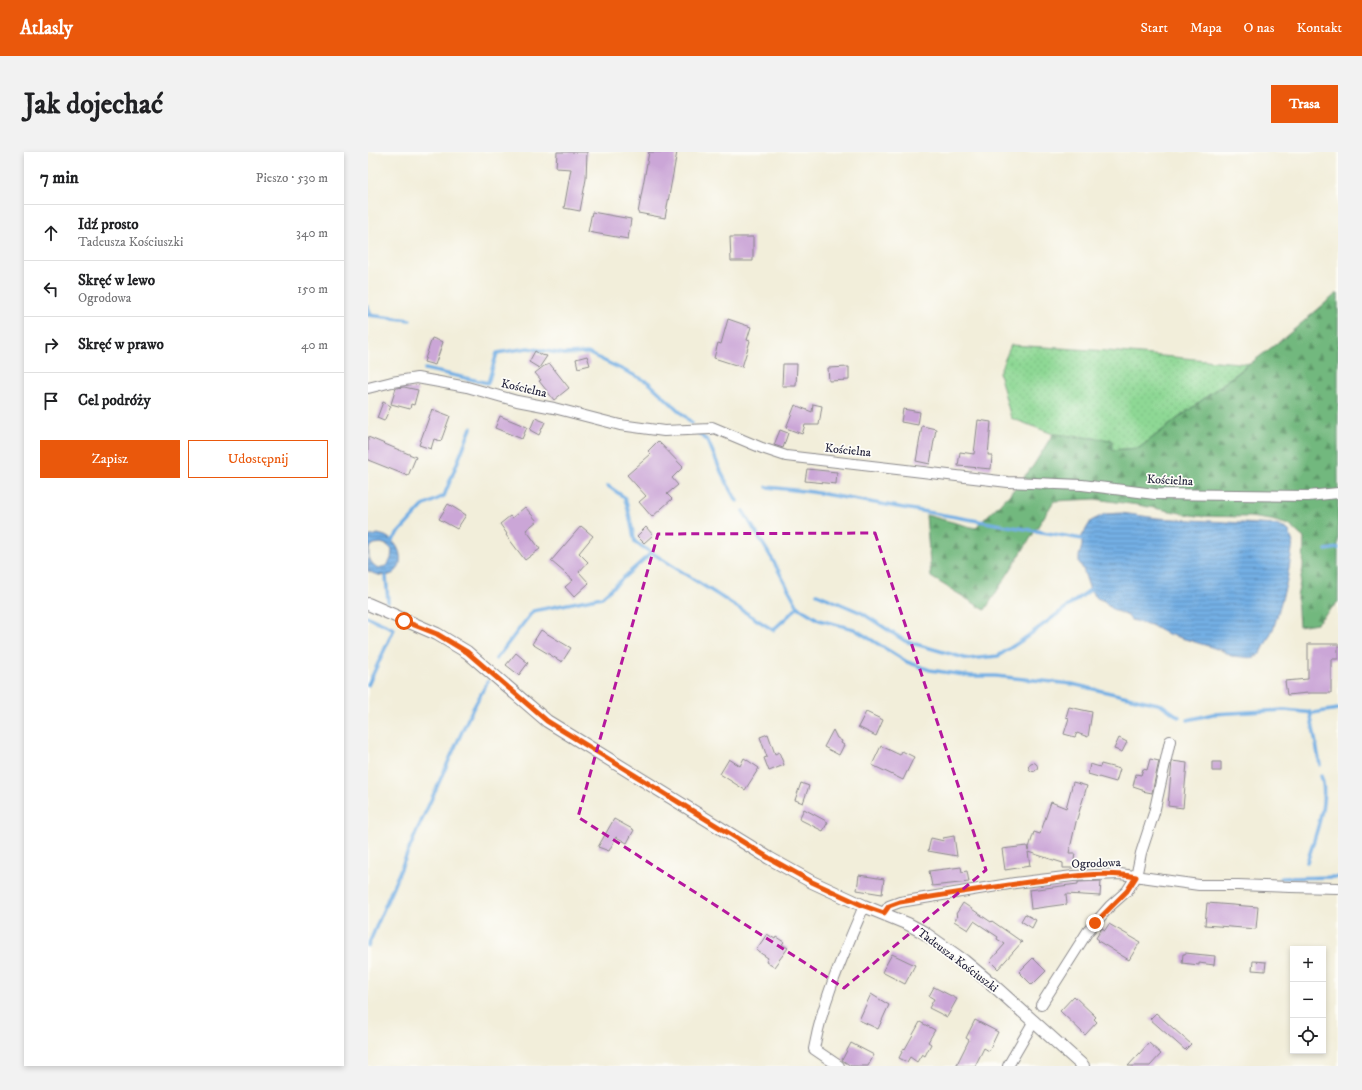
<!DOCTYPE html>
<html lang="pl">
<head>
<meta charset="utf-8">
<style>
	body { margin:0; font-family:"IM FELL DW Pica",serif; background:#f2f2f2; color:#202124 }
	.controls { position:absolute; right:12px; bottom:12px; display:grid; overflow:hidden; border-radius:0px; box-shadow:0 2px 6px #0003 }
	.controls button { width:36px; height:36px; display:grid; place-items:center; padding:0; border:0; border-bottom:1px solid #e0e0e0; background:#fff; color:#202124; font:20px sans-serif }
	.stop { position:absolute; width:12px; height:12px; margin:-9px; border:3px solid #ea580c; border-radius:50%; background:#fff }
	.stop.end { background:#ea580c; border-color:#fff; box-shadow:0 1px 4px #0008 }
	.list { margin:0; padding:0; list-style:none }
	h2 { display:flex; justify-content:space-between; align-items:center; height:52px; margin:0; padding:0 16px; font-size:17px }
	h2 small { font-size:13px; font-weight:400; color:#757577 }
	.list li { display:grid; grid-template-columns:26px 1fr auto; gap:12px; align-items:center; box-sizing:border-box; height:56px; padding:0 16px; border-top:1px solid #e0e0e0 }
	.list b { display:block; font-size:15px; white-space:nowrap }
	.list p { margin:0; font-size:13px; white-space:nowrap; color:#757577 }
	.list em { font-size:13px; font-style:normal; color:#757577 }
	.actions { display:flex; gap:8px; padding:12px 16px }
	.actions a { flex:1; padding:9px 0; border:1px solid #ea580c; border-radius:0px; text-align:center; font-size:14px; color:#ea580c }
	.actions .main { background:#ea580c; color:#fff }
	.icon { flex:none; width:22px; height:22px; fill:none; stroke:currentColor; stroke-width:2; stroke-linecap:round; stroke-linejoin:round }
	.map { position:relative; flex:none; width:970px; height:914px; overflow:hidden; border-radius:0px }
	header { display:flex; align-items:center; gap:24px; box-sizing:border-box; height:56px; padding:0 20px; background:#ea580c; color:#fff }
	header strong { font-size:19px }
	nav { display:flex; gap:22px; margin-inline-start:auto; font-size:14px }
	.intro { display:flex; align-items:center; justify-content:space-between; box-sizing:border-box; height:96px; padding:0 24px }
	h1 { margin:0; font-size:28px }
	.button { padding:10px 18px; border-radius:0px; background:#ea580c; color:#fff; font-size:14px; font-weight:700 }
	main { display:flex; gap:24px; padding:0 24px }
	aside { flex:1; background:#fff; border-radius:0px; box-shadow:0 2px 6px #0003 }
	.map>svg:first-child { display:block }
	.grass { fill:url(#grass-dots); stroke:#587d68 }
	.forest { fill:url(#forest-firs); stroke:#4a6d5c }
	.water { fill:url(#water-rules); stroke:#4a6890; fill-rule:evenodd }
	.lines { fill:none; stroke-linecap:round; stroke-linejoin:round }
	.stream { stroke:#73afe4; stroke-width:3.5 }
	.building { fill:#cba6d7 }
	.minor-casing { stroke:#8a888a; stroke-width:12 }
	.tertiary-casing { stroke:#8a888a; stroke-width:14 }
	.minor { stroke:#fff; stroke-width:10 }
	.tertiary { stroke:#fff; stroke-width:12 }
	.route { stroke:#ea580c; stroke-width:5 }
	.marked { fill:none; stroke:#b5179e; stroke-width:3; stroke-dasharray:8 5; stroke-linejoin:round }
	.labels { text-anchor:middle; stroke-width:3.5; stroke-linejoin:round; paint-order:stroke }
	.street-label { font-size:12px; fill:#22223b; stroke:#fdfcf7 }
</style>
</head>
<body>
<header>
<strong>Atlasly</strong>
<nav><a>Start</a><a>Mapa</a><a>O nas</a><a>Kontakt</a></nav>
</header>
<div class="intro"><h1>Jak dojechać</h1><a class="button">Trasa</a></div>
<main>
<aside>
<h2>7 min<small>Pieszo · 530 m</small></h2>
<ul class="list">
<li><svg class="icon" aria-label="ahead" viewBox="0 0 24 24"><path d="M12 20V5M6 11l6-6 6 6"/></svg><div><b>Idź prosto</b><p>Tadeusza Kościuszki</p></div><em>340 m</em></li>
<li><svg class="icon" aria-label="left" viewBox="0 0 24 24"><path d="M17 20v-9H6M10 6l-5 5 5 5"/></svg><div><b>Skręć w lewo</b><p>Ogrodowa</p></div><em>150 m</em></li>
<li><svg class="icon" aria-label="right" viewBox="0 0 24 24"><path d="M7 20v-9h11M14 6l5 5-5 5"/></svg><div><b>Skręć w prawo</b></div><em>40 m</em></li>
<li><svg class="icon" aria-label="arrive" viewBox="0 0 24 24"><path d="M6 21V4h12l-3 4 3 4H6"/></svg><div><b>Cel podróży</b></div></li>
</ul>
<div class="actions"><a class="main">Zapisz</a><a>Udostępnij</a></div>
</aside>
<div class="map">
<svg width="970" height="914" viewBox="0 0 970 914">
	<defs>
		<pattern id="grass-dots" width="8" height="8" patternUnits="userSpaceOnUse"><rect width="8" height="8" fill="#8ed894"/><path d="M2 2h.1M6 6h.1" fill="none" stroke="#7ab980" stroke-width="1.8" stroke-linecap="round"/></pattern>
		<pattern id="forest-firs" width="22" height="20" patternUnits="userSpaceOnUse"><rect width="22" height="20" fill="#72b87e"/><path d="M5 1l3.5 6h-7zM16 11l3.5 6h-7z" fill="#5d9568"/></pattern>
		<pattern id="water-rules" width="6" height="5" patternUnits="userSpaceOnUse"><rect width="6" height="5" fill="#73afe4"/><path d="M0 2.5h6" fill="none" stroke="#5e8eba"/></pattern>
	</defs>
	<rect width="100%" height="100%" fill="#fdfcf7"/>
	<filter id="ink" filterUnits="userSpaceOnUse"><feTurbulence type="fractalNoise" baseFrequency=".025" numOctaves="2"/><feDisplacementMap in="SourceGraphic" scale="8" xChannelSelector="R" yChannelSelector="G"/><feConvolveMatrix kernelMatrix="1 2 1 2 8 2 1 2 1" color-interpolation-filters="sRGB"/></filter>
	<filter id="wash" filterUnits="userSpaceOnUse"><feTurbulence type="fractalNoise" baseFrequency=".012" numOctaves="4" result="noise"/><feDisplacementMap in="SourceGraphic" scale="16" xChannelSelector="R" yChannelSelector="G"/><feGaussianBlur stdDeviation="0.9" result="paint"/><feColorMatrix in="noise" values="0 0 0 0 0 0 0 0 0 0 0 0 0 0 0 0 0 1.4 0 .05"/><feComposite in="paint" operator="in"/></filter>
	<g filter="url(#wash)">
		<rect width="100%" height="100%" fill="#f2eeda"/>
		<!-- grass -->
		<path class="grass" d="M 643,193 L 740,199 L 881,212 L 771,296 L 743,298 L 743,288 L 685,282 L 643,266 L 631,221 Z"/>
		<!-- forest -->
		<path class="forest" d="M 968,142 L 970,142 L 970,450 L 949,471 L 931,474 L 929,445 L 935,416 L 936,386 L 921,373 L 903,368 L 882,365 L 829,364 L 770,353 L 727,347 L 686,349 L 617,458 L 563,425 L 558,363 L 607,376 L 641,343 L 665,314 L 685,282 L 744,288 L 744,298 L 771,296 L 916,186 Z"/>
		<!-- water -->
		<path class="water" d="M 753,361 L 789,366 L 907,373 L 916,376 L 921,379 L 925,391 L 919,429 L 906,475 L 893,501 L 885,506 L 863,504 L 855,499 L 840,494 L 797,481 L 783,473 L 763,468 L 760,464 L 744,457 L 736,449 L 729,446 L 722,438 L 715,417 L 711,410 L 711,404 L 714,394 L 714,384 L 723,369 L 737,362 Z
			M 10,382 C 12,383 16,383 19,385 C 42,398 35,437 0,419 L 0,385 ZM 13,391 L 19,393 L 24,398 L 23,407 L 18,414 L 10,416 C 2,411 0,406 1,397 L 6,392 Z"/>
		<g class="lines">
			<!-- stream -->
			<path class="stream" d="M 0,155 L 3,163
				M 0,163 L 42,168
				M 57,217 L 120,231 L 129,201 L 160,196 L 196,202 L 220,201 L 280,230 L 324,271
				M 329,280 L 340,289 L 354,322 L 369,349
				M 240,334 L 256,345 L 259,353 L 267,390 L 405,478 L 430,455
				M 399,335 L 444,340 L 714,387
				M 375,359 L 403,405 L 430,455 L 451,468 L 486,477 L 539,510 L 562,518 L 603,524 L 627,524 L 704,532 L 794,553 L 811,565
				M 23,389 L 55,354 L 76,344 L 103,276
				M 958,398 L 970,396
				M 18,424 L 20,450
				M 449,442 L 494,461 L 537,489 L 600,507 L 630,504 L 653,489 L 722,438
				M 0,465 L 26,477 L 0,533
				M 128,507 L 165,459 L 234,445 L 283,401
				M 942,560 L 952,613
				M 820,568 L 845,562 L 917,558 L 945,561 L 970,557
				M 939,710 C 946,688 962,646 953,624
				M 913,726 L 970,725
				M 0,794 L 48,681 L 102,562 L 120,529"/>
		</g>
		<g id="blocks">
			<!-- building -->
			<path class="building" d="M 189,0 L 219,0 L 218,27 L 212,59 L 196,56 L 203,17 L 188,16 Z
				M 281,0 L 309,0 L 297,66 L 270,61 Z
				M 224,60 L 263,67 L 260,87 L 220,80 Z
				M 362,85 L 385,85 L 385,109 L 363,109 Z
				M 360,167 L 383,175 L 379,188 L 382,189 L 374,215 L 346,206 L 350,191 L 353,192 Z
				M 64,186 L 75,190 L 67,213 L 56,210 Z
				M 167,199 L 173,203 L 179,204 L 171,216 L 161,210 Z
				M 219,204 L 222,213 L 210,216 L 208,207 Z
				M 182,212 L 201,236 L 186,248 L 171,229 L 173,228 L 167,221 L 176,214 Z
				M 415,212 L 429,212 L 428,234 L 414,234 Z
				M 481,215 L 481,228 L 461,229 L 460,216 Z
				M 36,235 L 50,238 L 46,253 L 43,252 L 42,257 L 23,252 L 28,236 Z
				M 15,250 L 23,254 L 16,269 L 9,266 Z
				M 445,252 L 454,254 L 451,273 L 437,273 L 434,282 L 418,276 L 427,253 L 444,260 Z
				M 64,257 L 82,264 L 73,289 L 66,287 L 63,297 L 51,293 Z
				M 535,257 L 552,260 L 550,273 L 533,270 Z
				M 132,264 L 159,275 L 154,287 L 127,276 Z
				M 167,266 L 177,270 L 171,283 L 162,278 Z
				M 610,268 L 623,270 L 620,303 L 624,303 L 623,317 L 590,314 L 592,300 L 606,302 Z
				M 554,274 L 568,277 L 562,312 L 548,309 Z
				M 412,278 L 420,281 L 415,296 L 406,293 Z
				M 0,285 L 48,305 L 40,324 L 0,308 Z
				M 290,289 L 315,315 L 304,326 L 310,333 L 299,342 L 304,347 L 284,365 L 271,350 L 278,344 L 259,323 L 283,302 L 280,299 Z
				M 439,317 L 469,320 L 468,332 L 437,329 Z
				M 80,352 L 98,363 L 89,377 L 71,367 Z
				M 157,355 L 169,369 L 158,378 L 172,397 L 157,408 L 138,383 L 139,382 L 132,372 L 142,364 L 144,366 Z
				M 213,374 L 225,384 L 211,401 L 220,410 L 211,420 L 221,431 L 206,445 L 197,435 L 205,428 L 183,409 Z
				M 278,375 L 285,383 L 276,391 L 269,384 Z
				M 173,478 L 203,496 L 194,510 L 164,492 Z
				M 940,492 L 970,492 L 970,507 L 963,507 L 963,541 L 940,541 L 919,543 L 917,529 L 940,527 Z
				M 148,501 L 160,511 L 151,523 L 138,513 Z
				M 701,555 L 724,560 L 720,585 L 709,581 L 707,585 L 696,582 L 701,566 L 698,565 Z
				M 498,560 L 515,568 L 508,584 L 490,575 Z
				M 465,578 L 469,586 L 474,589 L 473,591 L 476,593 L 471,603 L 456,595 Z
				M 400,582 L 407,602 L 411,600 L 416,613 L 401,619 L 396,606 L 399,605 L 392,585 Z
				M 751,586 L 759,590 L 754,600 L 746,597 Z
				M 513,594 L 532,603 L 534,599 L 546,605 L 535,628 L 504,613 Z
				M 376,606 L 391,616 L 377,638 L 352,622 L 361,607 L 372,614 Z
				M 782,607 L 791,609 L 784,641 L 774,639 L 774,637 L 765,634 L 768,622 L 773,623 L 775,617 L 779,618 Z
				M 804,609 L 819,611 L 815,656 L 800,654 Z
				M 844,610 L 853,610 L 853,619 L 844,619 Z
				M660.5 615a4.5 4.5 0 1 1 9 0a4.5 4.5 0 1 1-9 0Z
				M 722,612 L 732,615 L 733,612 L 752,617 L 748,630 L 720,622 Z
				M 705,630 L 719,634 L 708,670 L 701,701 L 707,701 L 705,716 L 695,716 L 695,711 L 660,700 L 662,714 L 637,718 L 634,697 L 659,694 L 660,699 L 666,680 L 672,682 L 683,650 L 698,656 Z
				M 433,631 L 441,634 L 435,651 L 427,648 Z
				M 436,657 L 460,670 L 455,679 L 431,667 Z
				M 246,667 L 266,678 L 259,691 L 248,685 L 241,699 L 230,695 Z
				M 586,684 L 589,704 L 560,699 L 563,686 L 576,689 L 575,686 Z
				M 593,715 L 594,720 L 599,719 L 601,730 L 564,734 L 561,719 Z
				M 491,723 L 516,727 L 514,742 L 489,738 Z
				M 733,729 L 732,744 L 698,742 L 699,752 L 663,757 L 661,738 L 710,732 L 710,730 Z
				M 595,751 L 623,770 L 624,769 L 654,790 L 630,817 L 622,809 L 637,792 L 629,787 L 630,785 L 606,769 L 600,778 L 586,769 L 590,764 L 588,762 Z
				M 839,751 L 890,755 L 888,777 L 837,773 Z
				M 657,762 L 668,768 L 664,776 L 653,769 Z
				M 741,772 L 772,790 L 761,808 L 730,789 L 731,788 L 728,786 L 734,776 L 737,778 Z
				M 399,782 L 407,787 L 408,785 L 416,790 L 414,792 L 420,796 L 406,815 L 398,810 L 400,806 L 388,798 Z
				M 817,801 L 847,804 L 846,813 L 831,811 L 831,813 L 814,811 L 815,802 L 817,802 Z
				M 524,802 L 547,813 L 537,832 L 514,820 Z
				M 665,806 L 678,819 L 664,833 L 651,820 Z
				M 885,809 L 898,810 L 897,819 L 884,818 Z
				M 566,835 L 589,847 L 579,865 L 561,856 L 566,847 L 561,844 Z
				M 503,842 L 521,853 L 510,877 L 491,868 Z
				M 706,844 L 728,865 L 726,867 L 729,870 L 717,883 L 692,859 Z
				M 788,861 L 823,892 L 817,898 L 782,867 Z
				M 607,868 L 630,880 L 621,899 L 616,896 L 607,914 L 588,914 L 601,888 L 598,886 Z
				M 552,870 L 567,878 L 560,890 L 563,892 L 557,904 L 554,902 L 549,910 L 542,905 L 539,910 L 531,906 L 536,896 L 537,897 Z
				M 483,891 L 506,903 L 500,914 L 483,914 L 474,908 Z
				M 781,891 L 793,902 L 782,914 L 760,914 Z"/>
		</g>
	</g>
	<g filter="url(#ink)">
		<use href="#blocks" fill-opacity="0" stroke="#8a888a" stroke-width="1"/>
		<g class="lines">
			<defs>
				<path id="minor" d="M 0,236 L 24,230 L 49,226 L 99,235 L 149,249 L 186,256 L 252,273 L 296,279 L 343,277 L 344,275 L 394,296 L 418,304 L 640,330 L 714,333 L 787,342 L 940,344 L 970,341
					M 516,761 L 521,754 L 532,750 L 647,731 L 705,724 L 752,722 L 831,733 L 870,733 L 922,735 L 970,736
					M 673,853 L 720,779 L 742,754 L 759,739 L 768,725 L 773,701 L 786,661 L 802,589
					M 471,914 L 446,897 C 455,847 476,801 496,754
					M 640,914 L 666,869"/>
				<path id="tertiary" d="M 0,452 L 69,482 L 99,500 L 179,569 L 401,706 L 444,730 L 496,754 L 540,772 L 555,780 L 596,809 L 625,833 L 715,914"/>
			</defs>
			<!-- minor casing -->
			<use href="#minor" class="minor-casing"/>
			<!-- tertiary casing -->
			<use href="#tertiary" class="tertiary-casing"/>
			<!-- minor -->
			<use href="#minor" class="minor"/>
			<!-- tertiary -->
			<use href="#tertiary" class="tertiary"/>
		</g>
	</g>
	<g class="lines" filter="url(#ink)">
		<!-- route -->
		<path class="route" d="M 36,469 L 69,482 L 99,500 L 179,569 L 401,706 L 444,730 L 496,754 L 516,761 L 521,754 L 532,750 C 580,742 629,734 677,728 C 707,724 738,719 768,725 L 759,739 L 727,771"/>
	</g>
	<!-- marked area -->
	<path class="marked" d="M 507,381 L 618,718 L 476,836 L 210,665 L 290,382 Z"/>
	<g class="labels">
		<!-- street labels -->
		<g class="street-label">
			<text transform="translate(156 236) rotate(13)" y="4">Kościelna</text>
			<text transform="translate(480 298) rotate(6)" y="4">Kościelna</text>
			<text transform="translate(802 328) rotate(3)" y="4">Kościelna</text>
			<text transform="translate(728 711) rotate(-2)" y="4">Ogrodowa</text>
			<text transform="translate(590 808) rotate(37)" y="4">Tadeusza Kościuszki</text>
		</g>
	</g>
</svg>
<div class="controls">
<button>+</button>
<button>−</button>
<button><svg class="icon" aria-label="locate" viewBox="0 0 24 24"><circle cx="12" cy="12" r="6"/><path d="M12 2v4M12 18v4M2 12h4M18 12h4"/></svg></button>
</div>
<div class="stop" style="left:36px;top:469px"></div>
<div class="stop end" style="left:727px;top:771px"></div>
</div>
</main>
</body>
</html>
